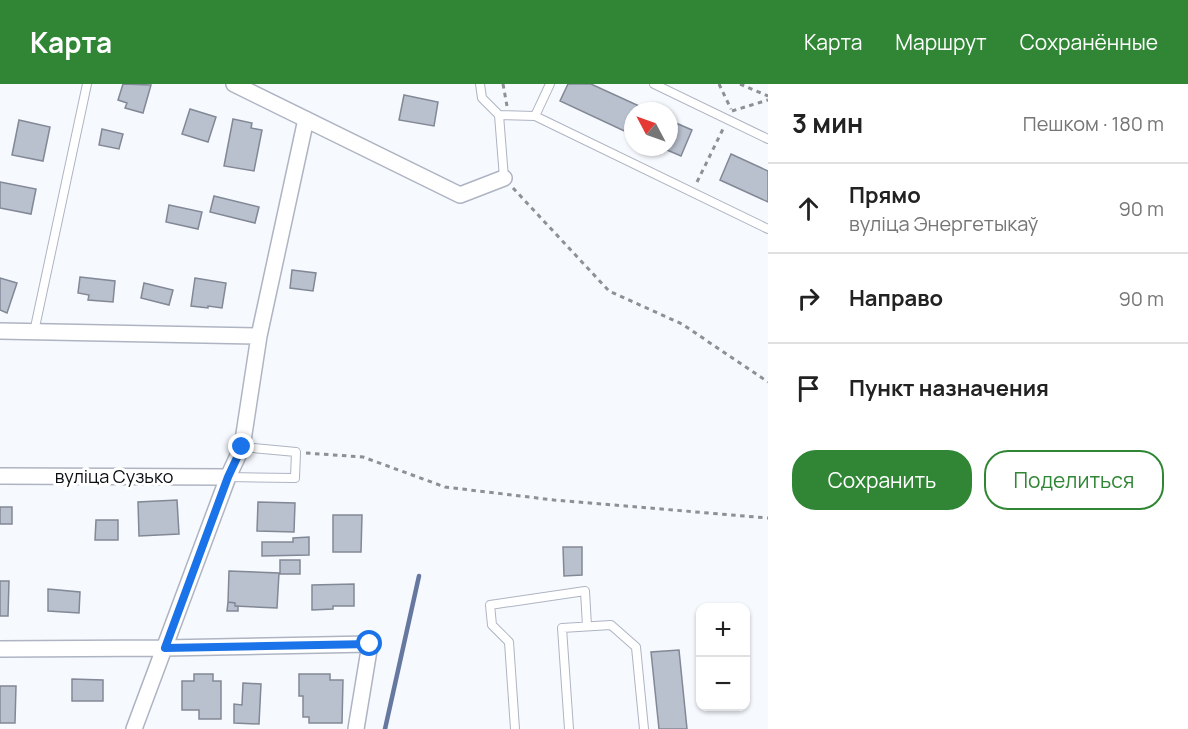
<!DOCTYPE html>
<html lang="ru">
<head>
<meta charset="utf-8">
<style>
	body { margin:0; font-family:Manrope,sans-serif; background:#f2f2f2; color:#222 }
	.controls { position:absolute; right:18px; bottom:18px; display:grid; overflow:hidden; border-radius:12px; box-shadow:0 2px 4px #0004 }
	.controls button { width:54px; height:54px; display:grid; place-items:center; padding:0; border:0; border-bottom:2px solid #e0e0e0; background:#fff; color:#222; font:30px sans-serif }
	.compass { position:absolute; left:624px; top:18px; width:54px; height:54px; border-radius:50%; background:#fff; box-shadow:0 2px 4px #0004; rotate:311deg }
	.stop { position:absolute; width:18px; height:18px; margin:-14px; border:4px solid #1a73e8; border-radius:50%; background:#fff }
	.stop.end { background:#1a73e8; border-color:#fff; box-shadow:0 2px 6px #0008 }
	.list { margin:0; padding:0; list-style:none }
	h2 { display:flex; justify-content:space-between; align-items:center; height:78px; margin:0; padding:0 24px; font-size:26px }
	h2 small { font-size:20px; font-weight:400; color:#767676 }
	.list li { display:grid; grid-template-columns:39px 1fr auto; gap:18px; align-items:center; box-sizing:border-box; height:90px; padding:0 24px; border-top:2px solid #e0e0e0 }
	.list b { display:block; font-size:22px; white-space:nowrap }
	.list p { margin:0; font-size:20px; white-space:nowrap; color:#767676 }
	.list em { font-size:20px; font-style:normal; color:#767676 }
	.actions { display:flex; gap:12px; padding:18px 24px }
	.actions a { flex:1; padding:14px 0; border:2px solid #308635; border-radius:24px; text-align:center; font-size:21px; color:#308635 }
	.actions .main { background:#308635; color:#fff }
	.icon { flex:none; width:33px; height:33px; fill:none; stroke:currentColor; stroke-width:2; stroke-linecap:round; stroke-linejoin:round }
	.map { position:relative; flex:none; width:768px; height:645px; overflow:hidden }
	header { display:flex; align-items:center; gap:36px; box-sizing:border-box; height:84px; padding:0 30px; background:#308635; color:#fff }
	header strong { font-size:28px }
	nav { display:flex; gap:33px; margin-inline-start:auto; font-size:21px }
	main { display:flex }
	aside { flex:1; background:#fff }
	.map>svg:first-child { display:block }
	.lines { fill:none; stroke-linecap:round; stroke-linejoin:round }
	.stream { stroke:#6678a0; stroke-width:4.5 }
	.building { fill:#b9c0ce; stroke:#828895; stroke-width:1.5 }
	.lane-casing { stroke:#aeb4c2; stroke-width:10 }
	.street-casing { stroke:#aeb4c2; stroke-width:18 }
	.path { stroke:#8d9095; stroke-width:3; stroke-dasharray:4.5 4.5; stroke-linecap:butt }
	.lane { stroke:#fff; stroke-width:8 }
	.street { stroke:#fff; stroke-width:15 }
	.route { stroke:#1a73e8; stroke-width:8 }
	.labels { text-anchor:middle; stroke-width:6; stroke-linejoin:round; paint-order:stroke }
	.street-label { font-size:18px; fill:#0a0d11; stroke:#fff }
</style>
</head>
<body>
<header>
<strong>Карта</strong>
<nav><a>Карта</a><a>Маршрут</a><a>Сохранённые</a></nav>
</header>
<main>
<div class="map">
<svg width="768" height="645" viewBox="0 0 768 645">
	<rect width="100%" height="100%" fill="#f6f9fe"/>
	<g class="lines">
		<!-- stream -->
		<path class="stream" d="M 385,645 L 419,492"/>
	</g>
	<!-- building -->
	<path class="building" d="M 123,0 L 151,1 L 143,29 L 125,24 L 127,19 L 118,16 Z
		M 568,0 L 591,0 L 650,27 L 633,27 L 633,51 L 560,17 Z
		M 404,11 L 438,18 L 434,42 L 399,36 Z
		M 190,25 L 216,33 L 208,58 L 182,50 Z
		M 233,35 L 252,39 L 251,44 L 262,46 L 254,87 L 224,82 Z
		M 19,36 L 50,43 L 43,77 L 12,71 Z
		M 669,36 L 692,46 L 681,72 L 660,63 L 669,63 Z
		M 102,45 L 123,50 L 119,65 L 99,61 Z
		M 731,70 L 768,87 L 768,118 L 720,96 Z
		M 0,98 L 36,105 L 31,130 L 0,124 Z
		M 214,112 L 259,123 L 255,139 L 210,128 Z
		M 169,121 L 202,128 L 198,145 L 166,138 Z
		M 292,186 L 316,189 L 313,207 L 290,204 Z
		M 80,193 L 115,197 L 113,218 L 88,216 L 89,211 L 78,209 Z
		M 0,194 L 17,199 L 7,229 L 0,226 Z
		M 195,194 L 226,199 L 222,224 L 208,222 L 208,224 L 191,222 Z
		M 144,199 L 173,206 L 169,221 L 141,214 Z
		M 177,416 L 179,450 L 139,452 L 138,418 Z
		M 258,418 L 295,419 L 294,448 L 257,447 Z
		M 0,423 L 12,423 L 12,440 L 0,440 Z
		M 333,431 L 362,431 L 361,468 L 333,468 Z
		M 96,436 L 118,436 L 118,456 L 95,456 Z
		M 309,453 L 309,471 L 262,472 L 262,458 L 293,458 L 293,454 Z
		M 563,463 L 582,463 L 582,491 L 564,492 Z
		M 280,476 L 300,476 L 300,490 L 280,490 Z
		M 229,487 L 279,489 L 277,524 L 235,522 L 235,519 L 228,518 Z
		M 0,497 L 9,497 L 8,532 L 0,532 Z
		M 354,500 L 354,522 L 333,522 L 333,525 L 312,526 L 312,501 Z
		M 48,505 L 80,508 L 79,529 L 48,527 Z
		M 228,518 L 235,519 L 235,522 L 238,522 L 238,527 L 227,527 Z
		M 679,566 L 687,645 L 659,645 L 651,568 Z
		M 194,590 L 213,590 L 213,597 L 221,597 L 221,635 L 199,635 L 199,626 L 182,626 L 182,597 L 194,597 Z
		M 299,590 L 330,590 L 330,596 L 343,596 L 342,639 L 309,639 L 309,633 L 303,633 L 303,612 L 299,612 Z
		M 72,595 L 103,596 L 103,617 L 72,617 Z
		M 243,599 L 261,600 L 259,640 L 234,639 L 234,620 L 242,621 Z
		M 0,602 L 16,602 L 15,639 L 0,639 Z"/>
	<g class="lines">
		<defs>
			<path id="lane" d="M 480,0 L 482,14 L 499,31 L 535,32 L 768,145
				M 654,0 L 768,55
				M 499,31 L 504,94
				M 535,32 L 550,0
				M 34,248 L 87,0
				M 228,393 L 295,394 L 296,368 L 242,363
				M 515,645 L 509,558 L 492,541 L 490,521 L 585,507 L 587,542
				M 569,645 L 562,544 L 611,541 L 636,563 L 644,645"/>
			<path id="street" d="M 234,0 L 460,111 L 504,94
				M 0,247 L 259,252
				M 0,392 L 228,393
				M 0,565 L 165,564 L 370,560 L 356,645
				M 134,645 L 228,393 L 242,363 L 259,252 L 306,35"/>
		</defs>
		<!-- lane casing -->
		<use href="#lane" class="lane-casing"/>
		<!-- street casing -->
		<use href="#street" class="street-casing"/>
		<!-- path -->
		<path class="path" d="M 503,0 L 507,22
			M 719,0 L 731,25
			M 740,0 L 768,12
			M 732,27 L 768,16
			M 697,98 L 723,45
			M 513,104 L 609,207 L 682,240 L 768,298
			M 306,369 L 363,373 L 445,403 L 554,416 L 768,434"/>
		<!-- lane -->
		<use href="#lane" class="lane"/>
		<!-- street -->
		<use href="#street" class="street"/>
	</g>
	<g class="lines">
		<!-- route -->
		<path class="route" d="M 242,363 L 228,393 L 165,564 L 370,560"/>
	</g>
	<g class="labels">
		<!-- street labels -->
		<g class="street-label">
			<text x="114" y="399">вуліца Сузько</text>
		</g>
	</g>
</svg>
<div class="controls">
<button>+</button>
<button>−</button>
</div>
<svg class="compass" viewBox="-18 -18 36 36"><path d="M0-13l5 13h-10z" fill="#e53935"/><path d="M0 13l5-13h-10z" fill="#767676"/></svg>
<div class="stop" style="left:370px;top:560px"></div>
<div class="stop end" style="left:242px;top:363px"></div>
</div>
<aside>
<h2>3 мин<small>Пешком · 180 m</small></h2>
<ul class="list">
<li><svg class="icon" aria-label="ahead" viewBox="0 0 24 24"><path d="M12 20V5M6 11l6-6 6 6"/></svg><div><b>Прямо</b><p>вуліца Энергетыкаў</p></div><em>90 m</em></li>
<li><svg class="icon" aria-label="right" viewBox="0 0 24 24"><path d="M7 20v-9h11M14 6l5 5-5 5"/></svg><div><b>Направо</b></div><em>90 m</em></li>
<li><svg class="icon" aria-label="arrive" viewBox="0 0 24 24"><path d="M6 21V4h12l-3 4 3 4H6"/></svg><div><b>Пункт назначения</b></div></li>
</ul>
<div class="actions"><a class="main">Сохранить</a><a>Поделиться</a></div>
</aside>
</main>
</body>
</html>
